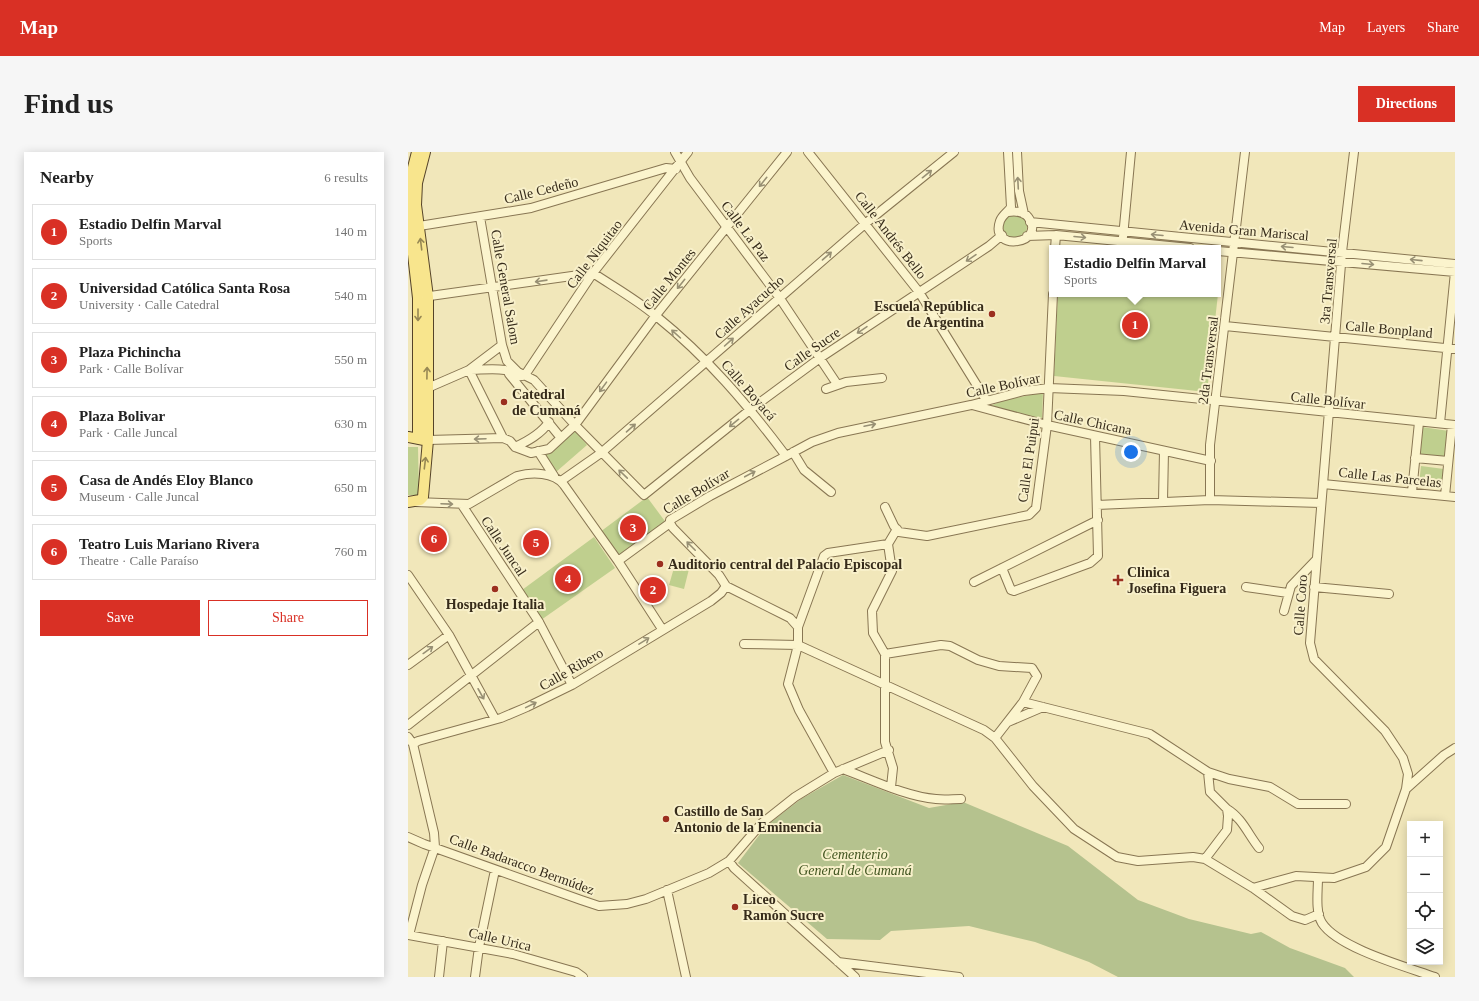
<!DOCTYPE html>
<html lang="en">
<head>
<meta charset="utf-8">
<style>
	body { margin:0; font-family:Georgia,serif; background:#f6f6f6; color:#222 }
	.controls { position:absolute; right:12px; bottom:12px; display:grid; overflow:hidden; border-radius:0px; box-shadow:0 2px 10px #0003 }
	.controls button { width:36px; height:36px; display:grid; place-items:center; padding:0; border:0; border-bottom:1px solid #e0e0e0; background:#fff; color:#222; font:20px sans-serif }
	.you { position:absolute; left:723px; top:300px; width:14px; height:14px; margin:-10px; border:3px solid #fff; border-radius:50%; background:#1a73e8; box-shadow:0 0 0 6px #1a73e833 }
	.badge { display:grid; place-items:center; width:26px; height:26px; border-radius:50%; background:#d93025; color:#fff; font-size:13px; font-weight:700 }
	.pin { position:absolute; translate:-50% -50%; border:2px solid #fff; box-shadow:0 1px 4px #0006 }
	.popup { position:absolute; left:641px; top:93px; width:172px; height:52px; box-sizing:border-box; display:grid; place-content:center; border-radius:0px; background:#fff; filter:drop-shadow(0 1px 3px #0005); font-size:13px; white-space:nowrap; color:#767676 }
	.popup b { font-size:15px; color:#222 }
	.popup::after { content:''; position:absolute; left:50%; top:100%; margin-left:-8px; border:8px solid transparent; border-top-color:#fff }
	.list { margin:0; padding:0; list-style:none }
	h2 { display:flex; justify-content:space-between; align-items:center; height:52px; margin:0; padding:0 16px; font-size:17px }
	h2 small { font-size:13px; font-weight:400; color:#767676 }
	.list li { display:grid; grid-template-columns:26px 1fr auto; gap:12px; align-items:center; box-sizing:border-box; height:56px; margin:0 8px 8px; padding:0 8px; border:1px solid #e0e0e0; border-radius:0px }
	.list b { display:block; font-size:15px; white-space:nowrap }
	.list p { margin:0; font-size:13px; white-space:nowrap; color:#767676 }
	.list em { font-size:13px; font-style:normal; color:#767676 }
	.actions { display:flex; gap:8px; padding:12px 16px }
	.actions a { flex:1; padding:9px 0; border:1px solid #d93025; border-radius:0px; text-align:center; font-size:14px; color:#d93025 }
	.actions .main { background:#d93025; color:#fff }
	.icon { flex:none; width:22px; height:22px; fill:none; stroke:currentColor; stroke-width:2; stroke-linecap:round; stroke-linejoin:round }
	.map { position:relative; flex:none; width:1047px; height:825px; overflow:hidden; border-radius:0px }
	header { display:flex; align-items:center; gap:24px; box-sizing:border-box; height:56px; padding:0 20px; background:#d93025; color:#fff }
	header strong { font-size:19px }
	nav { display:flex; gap:22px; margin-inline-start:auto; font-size:14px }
	.intro { display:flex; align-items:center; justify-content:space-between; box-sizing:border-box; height:96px; padding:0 24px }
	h1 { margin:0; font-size:28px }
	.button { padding:10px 18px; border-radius:0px; background:#d93025; color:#fff; font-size:14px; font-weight:700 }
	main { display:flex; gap:24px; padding:0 24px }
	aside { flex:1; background:#fff; border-radius:0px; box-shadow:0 2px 10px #0003 }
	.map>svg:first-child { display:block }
	.green { fill:#bfcf8e }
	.cemetery { fill:#b5c28e }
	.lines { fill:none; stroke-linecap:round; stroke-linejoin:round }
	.minor-casing { stroke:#887653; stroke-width:10 }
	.major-casing { stroke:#554329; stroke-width:12 }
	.minor { stroke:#fbf4cd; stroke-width:8 }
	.major { stroke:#f8e58d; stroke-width:10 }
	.oneway { stroke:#989074 }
	.oneway2 { stroke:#978854 }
	.poi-dot { fill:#9b2f1f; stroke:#f8f0ca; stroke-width:1.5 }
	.labels { text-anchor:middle; stroke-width:4; stroke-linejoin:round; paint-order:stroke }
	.street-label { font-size:14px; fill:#362b1a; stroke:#f8f0ca }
	.poi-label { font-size:14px; font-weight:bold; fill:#362b1a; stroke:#f8f0ca; text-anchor:start }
	.park-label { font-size:14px; font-style:italic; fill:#40541f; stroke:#f8f0ca }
</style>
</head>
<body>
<header>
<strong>Map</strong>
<nav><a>Map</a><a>Layers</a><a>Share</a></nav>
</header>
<div class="intro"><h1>Find us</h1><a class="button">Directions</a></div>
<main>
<aside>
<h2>Nearby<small>6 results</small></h2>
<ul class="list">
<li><span class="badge">1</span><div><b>Estadio Delfin Marval</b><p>Sports</p></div><em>140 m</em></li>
<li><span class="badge">2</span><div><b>Universidad Católica Santa Rosa</b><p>University · Calle Catedral</p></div><em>540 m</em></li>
<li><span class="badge">3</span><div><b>Plaza Pichincha</b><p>Park · Calle Bolívar</p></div><em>550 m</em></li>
<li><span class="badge">4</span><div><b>Plaza Bolivar</b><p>Park · Calle Juncal</p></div><em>630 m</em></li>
<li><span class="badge">5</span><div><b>Casa de Andés Eloy Blanco</b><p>Museum · Calle Juncal</p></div><em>650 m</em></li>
<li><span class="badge">6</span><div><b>Teatro Luis Mariano Rivera</b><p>Theatre · Calle Paraíso</p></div><em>760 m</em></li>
</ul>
<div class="actions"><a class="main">Save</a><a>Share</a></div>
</aside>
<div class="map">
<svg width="1047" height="825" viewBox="0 0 1047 825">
	<rect width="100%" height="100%" fill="#f1e7ba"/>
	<!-- green -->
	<path class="green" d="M595 75a12 12 0 1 1 24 0a12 12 0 1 1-24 0Z
		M 650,142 L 810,142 L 799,240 L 646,224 Z
		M 635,240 L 634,266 L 582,257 L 582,254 L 594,249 Z
		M 164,274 L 179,293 L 148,320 L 134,300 Z
		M 1014,275 L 1041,279 L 1038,305 L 1011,302 Z
		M 0,295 L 10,295 L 11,343 L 0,343 Z
		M 1013,314 L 1036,317 L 1034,335 L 1011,332 Z
		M 239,345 L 259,372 L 211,406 L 192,380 Z
		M 186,385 L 207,416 L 133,468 L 114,438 Z
		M 268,409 L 282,413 L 276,437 L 261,433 Z"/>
	<!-- cemetery -->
	<path class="cemetery" d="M 435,623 L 521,656 L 555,650 L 660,694 L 730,748 L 781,767 L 843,782 L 853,780 L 882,796 L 937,816 L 946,825 L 710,825 L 681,810 L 627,790 L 561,774 L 483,779 L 472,788 L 419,787 L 330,711 L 358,674 L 393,647 Z"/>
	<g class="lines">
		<defs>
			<path id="minor" d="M 267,0 L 282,26 L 371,145 L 429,232
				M 400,0 L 511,140 L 578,248
				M 600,0 L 603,55 C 600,60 594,63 592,69 C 581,101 640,92 620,65 C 615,59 607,59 600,60
				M 609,0 L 611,39 L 616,62
				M 72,65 L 94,193 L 99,209 L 110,220 L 126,228 L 167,273 L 236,343 L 343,257 L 412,206 L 581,94 L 594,83
				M 622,70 L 1047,112
				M 5,75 L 123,56 L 258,16 L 268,17
				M 619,84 L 648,83 L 782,96
				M 715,85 L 723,0
				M 647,96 L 648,83
				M 810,99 L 1047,120
				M 15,145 L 185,121 C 206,135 229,148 248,164 C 299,205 339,252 378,304
				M 817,174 L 1047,197
				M 101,222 L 153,286
				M 418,237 L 438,230 L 474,226
				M 15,238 L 61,218 L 94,193
				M 564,253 L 639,273 L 803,309
				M 1032,271 L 1047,120
				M 95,286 L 61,218 C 72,218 85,216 97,218 C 104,220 108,227 117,223 L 185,121 L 280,0
				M 20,288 L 95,286 L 102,289 L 107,295 L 123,301 L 141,297 L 167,273 L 248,163 L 379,0
				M 107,295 C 120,289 133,282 141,270
				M 130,299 L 146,324
				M 385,300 L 396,318 L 423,340
				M 1007,306 L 1040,309
				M 153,329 L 193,301 L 458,71 L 546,0
				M 915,332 L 1047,345
				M 1004,340 L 1011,270
				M 1037,344 L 1044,273
				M 802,348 L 802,293 L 837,0
				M 755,349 L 756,299
				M 7,350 L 61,352 L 109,324 C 124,320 146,320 156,333 L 210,409 L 254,477
				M 54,353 L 131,470 L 164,533
				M 689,353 L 802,348 L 913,351
				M 477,355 L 486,374 L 491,380 L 519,384 L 621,363 L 628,356 L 639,273 L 645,142
				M 262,371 L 265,376 L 311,423 L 318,434 L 382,466 L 390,475
				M 210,409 L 262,371 L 262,368 L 302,344 L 378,304 L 404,290 L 430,281 L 563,253 L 616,239 L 641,236 L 716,239 L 1047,273
				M 594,416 L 603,438 L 606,439 L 682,411 L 690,404 L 687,284
				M 0,423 L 41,483 L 87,567
				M 566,430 L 690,368
				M 838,435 L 880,441
				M 906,435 L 981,442
				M 876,459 L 883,434 L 908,408
				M 336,492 L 390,493 L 576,578 L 587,586 L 625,634 L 666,677 L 709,705 L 730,709 L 785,705 L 797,707 L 845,736 L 884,764 L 897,768 L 911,762
				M 477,502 L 533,493 L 542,494 L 570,508 L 591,514 L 624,516 L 629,524 L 615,550 L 587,586
				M 0,513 L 41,483
				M 615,550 L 742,582 L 800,620 L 821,627 L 862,635 L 890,652 L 938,652
				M 600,570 L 635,555
				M 0,573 L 131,470
				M 0,585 L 5,592 L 26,681 L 27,695 L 14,733 L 1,783
				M 5,592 L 10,589 L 93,566 L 119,555 L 164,533 L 303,449 L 313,441 L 318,434
				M 435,617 C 462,627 499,645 528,647 C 536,648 545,647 553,647
				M 426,621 L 391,558 L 380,532 L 390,493 L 390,475 L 416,404 L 420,401 L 480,392
				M 483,635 L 485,616 L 477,590 L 477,502 L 465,481 L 464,459 L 484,419 L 480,392 L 489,377
				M 998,637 L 1036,603 L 1047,596
				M 819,657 C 834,666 840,682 851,696
				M 0,685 L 16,692 L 173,748 L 191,754 L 219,752 L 238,747 L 301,721 L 321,709 L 354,671 L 387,645 L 426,621 L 481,598
				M 797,707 L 819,678 L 820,664 L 819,657 L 802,640 L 800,620
				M 321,709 L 326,716 L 447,825
				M 910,726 C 910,739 907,760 914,771 C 930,796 999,815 1027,825
				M 845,736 L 888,724 L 926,726 L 958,715 L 978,695 L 998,637 L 1000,622 L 995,606 L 977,579 L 906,507 L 902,491 L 934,100 L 946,0
				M 259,738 L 278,825
				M 0,783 L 105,802 L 168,820 L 175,825
				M 430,810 L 551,825
				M 31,825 L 35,789
				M 67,825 L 71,795 L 87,718"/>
			<path id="major" d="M 9,0 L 0,35 L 2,76 L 10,146 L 10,287
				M 0,285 L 16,288
				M 0,350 L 12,348 L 15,345 L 20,288 L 20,145 L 8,53 L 9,31 L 17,0"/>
		</defs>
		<!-- minor casing -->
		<use href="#minor" class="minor-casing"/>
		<!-- major casing -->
		<use href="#major" class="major-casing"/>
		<!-- minor -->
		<use href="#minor" class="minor"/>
		<!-- major -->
		<use href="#major" class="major"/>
	</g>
	<!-- one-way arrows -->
	<defs><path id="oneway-shaft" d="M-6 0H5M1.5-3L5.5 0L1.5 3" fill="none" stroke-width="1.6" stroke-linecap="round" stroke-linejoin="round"/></defs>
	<g class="oneway">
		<use href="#oneway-shaft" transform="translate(519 22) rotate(-39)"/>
		<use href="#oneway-shaft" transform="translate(355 30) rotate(129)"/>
		<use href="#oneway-shaft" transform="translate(610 31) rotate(-93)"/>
		<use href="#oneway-shaft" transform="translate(749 83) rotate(-175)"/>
		<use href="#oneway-shaft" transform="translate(672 85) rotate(5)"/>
		<use href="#oneway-shaft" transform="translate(879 95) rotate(-175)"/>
		<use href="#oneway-shaft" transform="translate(419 104) rotate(-41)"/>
		<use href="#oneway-shaft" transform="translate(563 106) rotate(146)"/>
		<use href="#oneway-shaft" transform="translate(1008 108) rotate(-174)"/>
		<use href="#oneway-shaft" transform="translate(960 112) rotate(5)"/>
		<use href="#oneway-shaft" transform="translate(133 129) rotate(172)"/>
		<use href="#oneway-shaft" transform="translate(273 132) rotate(129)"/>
		<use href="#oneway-shaft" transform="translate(454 178) rotate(146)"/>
		<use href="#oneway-shaft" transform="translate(268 182) rotate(-138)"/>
		<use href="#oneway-shaft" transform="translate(321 190) rotate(-42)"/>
		<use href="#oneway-shaft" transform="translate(195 235) rotate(126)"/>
		<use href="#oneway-shaft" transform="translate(326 271) rotate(141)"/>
		<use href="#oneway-shaft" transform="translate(462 273) rotate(-12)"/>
		<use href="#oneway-shaft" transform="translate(223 276) rotate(-41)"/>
		<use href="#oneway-shaft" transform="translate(72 287) rotate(178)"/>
		<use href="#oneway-shaft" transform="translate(215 322) rotate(-136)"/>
		<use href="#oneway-shaft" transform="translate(342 322) rotate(-28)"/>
		<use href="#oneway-shaft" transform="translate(39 352) rotate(2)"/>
		<use href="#oneway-shaft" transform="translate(283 394) rotate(-135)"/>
		<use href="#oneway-shaft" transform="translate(236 489) rotate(-32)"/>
		<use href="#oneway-shaft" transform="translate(20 498) rotate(-36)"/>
		<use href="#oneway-shaft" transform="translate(73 542) rotate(61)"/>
		<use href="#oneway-shaft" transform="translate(123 553) rotate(-26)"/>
	</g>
	<g class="oneway2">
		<use href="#oneway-shaft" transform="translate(13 92) rotate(-97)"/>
		<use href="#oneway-shaft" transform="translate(10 163) rotate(90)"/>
		<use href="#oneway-shaft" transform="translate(19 221) rotate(-89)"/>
		<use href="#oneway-shaft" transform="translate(17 311) rotate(-83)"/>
	</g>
	<!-- markers -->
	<g class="poi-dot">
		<circle cx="584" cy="162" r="4"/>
		<circle cx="96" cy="250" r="4"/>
		<circle cx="252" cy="412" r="4"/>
		<path d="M708 422h4v4h4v4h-4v4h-4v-4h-4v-4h4z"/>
		<circle cx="87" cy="437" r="4"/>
		<circle cx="258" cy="667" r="4"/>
		<circle cx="327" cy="755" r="4"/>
	</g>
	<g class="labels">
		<!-- street labels -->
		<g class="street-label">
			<text transform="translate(133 38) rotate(-14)" y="5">Calle Cedeño</text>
			<text transform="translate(836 78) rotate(5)" y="5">Avenida Gran Mariscal</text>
			<text transform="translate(338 79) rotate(53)" y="5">Calle La Paz</text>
			<text transform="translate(483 83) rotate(52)" y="5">Calle Andrés Bello</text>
			<text transform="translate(186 102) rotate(-53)" y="5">Calle Niquitao</text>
			<text transform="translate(261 127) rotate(-51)" y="5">Calle Montes</text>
			<text transform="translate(920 129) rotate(-85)" y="5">3ra Transversal</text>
			<text transform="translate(98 135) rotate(80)" y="5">Calle General Salom</text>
			<text transform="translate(341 155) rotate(-42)" y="5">Calle Ayacucho</text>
			<text transform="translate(981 177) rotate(5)" y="5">Calle Bonpland</text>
			<text transform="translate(404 197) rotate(-35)" y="5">Calle Sucre</text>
			<text transform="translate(800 208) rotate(-83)" y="5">2da Transversal</text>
			<text transform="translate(595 233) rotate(-12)" y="5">Calle Bolívar</text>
			<text transform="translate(341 238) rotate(49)" y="5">Calle Boyacá</text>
			<text transform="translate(920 248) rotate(6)" y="5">Calle Bolívar</text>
			<text transform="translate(685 270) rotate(12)" y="5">Calle Chicana</text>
			<text transform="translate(620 308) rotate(-82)" y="5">Calle El Puipui</text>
			<text transform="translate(982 325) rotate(6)" y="5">Calle Las Parcelas</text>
			<text transform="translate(288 339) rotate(-31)" y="5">Calle Bolívar</text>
			<text transform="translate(96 394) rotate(56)" y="5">Calle Juncal</text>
			<text transform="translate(892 453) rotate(-86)" y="5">Calle Coro</text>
			<text transform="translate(163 517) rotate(-30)" y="5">Calle Ribero</text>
			<text transform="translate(114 712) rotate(20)" y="5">Calle Badaracco Bermúdez</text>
			<text transform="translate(92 787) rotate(13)" y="5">Calle Urica</text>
		</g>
		<!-- poi labels -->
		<g class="poi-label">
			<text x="576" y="159" text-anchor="end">Escuela República<tspan x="576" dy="16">de Argentina</tspan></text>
			<text x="104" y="247">Catedral<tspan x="104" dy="16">de Cumaná</tspan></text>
			<text x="260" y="417">Auditorio central del Palacio Episcopal</text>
			<text x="719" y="425">Clinica<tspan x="719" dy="16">Josefina Figuera</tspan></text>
			<text x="87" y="457" text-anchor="middle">Hospedaje Italia</text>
			<text x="266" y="664">Castillo de San<tspan x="266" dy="16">Antonio de la Eminencia</tspan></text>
			<text x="335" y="752">Liceo<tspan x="335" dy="16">Ramón Sucre</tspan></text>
		</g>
		<!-- park labels -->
		<g class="park-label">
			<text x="447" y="707">Cementerio<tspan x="447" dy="16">General de Cumaná</tspan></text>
		</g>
	</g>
</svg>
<div class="controls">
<button>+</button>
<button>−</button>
<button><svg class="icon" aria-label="locate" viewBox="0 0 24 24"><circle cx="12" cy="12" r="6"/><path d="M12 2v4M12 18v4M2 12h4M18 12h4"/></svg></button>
<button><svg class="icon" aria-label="layers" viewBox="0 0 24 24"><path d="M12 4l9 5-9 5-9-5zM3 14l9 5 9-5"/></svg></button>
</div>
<div class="you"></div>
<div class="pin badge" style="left:727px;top:173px">1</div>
<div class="popup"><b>Estadio Delfin Marval</b>Sports</div>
<div class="pin badge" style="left:245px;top:438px">2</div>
<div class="pin badge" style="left:225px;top:376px">3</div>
<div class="pin badge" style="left:160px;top:427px">4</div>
<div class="pin badge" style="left:128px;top:391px">5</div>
<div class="pin badge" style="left:26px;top:387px">6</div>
</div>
</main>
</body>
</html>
